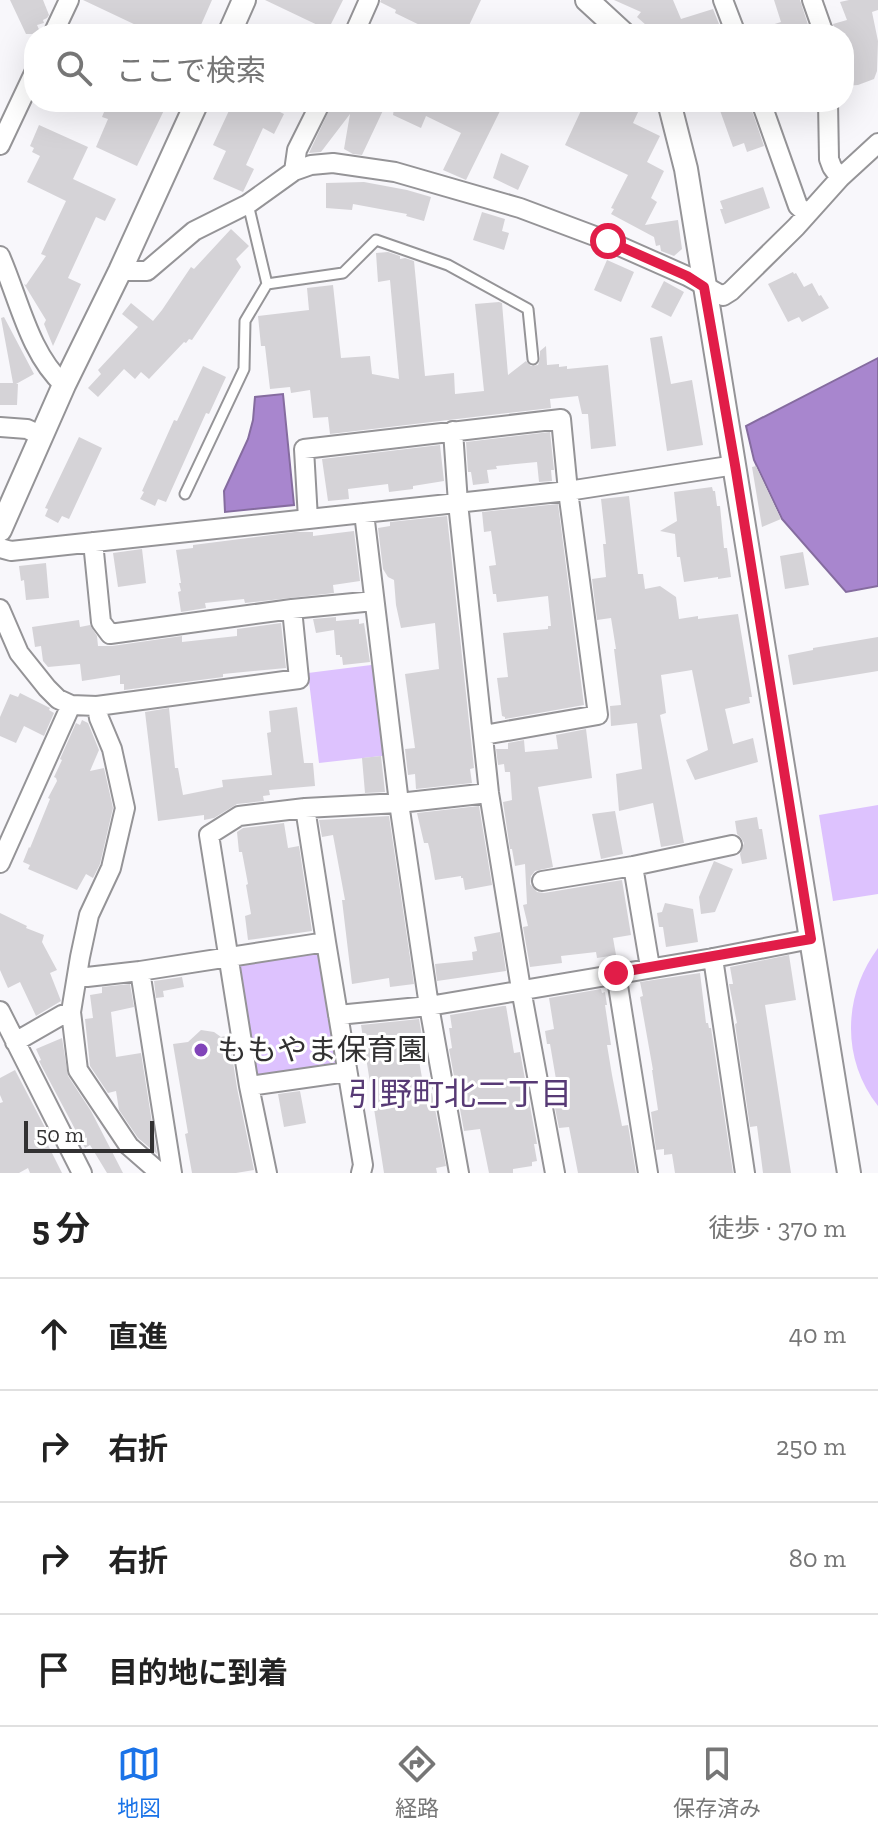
<!DOCTYPE html>
<html lang="ja">
<head>
<meta charset="utf-8">
<style>
	body { margin:0; font-family:"Zilla Slab","Noto Sans JP",serif; background:#f6f6f6; color:#222 }
	.scale { position:absolute; left:24px; bottom:20px; width:130px; box-sizing:border-box; padding-left:8px; border:4px solid #323132; border-top:0; font-size:22px; line-height:28px; white-space:nowrap; color:#323132; -webkit-text-stroke:6px #fff; paint-order:stroke }
	.stop { position:absolute; width:24px; height:24px; margin:-18px; border:6px solid #e11d48; border-radius:50%; background:#fff }
	.stop.end { background:#e11d48; border-color:#fff; box-shadow:0 2px 8px #0008 }
	.list { margin:0; padding:0; list-style:none }
	h2 { display:flex; justify-content:space-between; align-items:center; height:104px; margin:0; padding:0 32px; font-size:34px }
	h2 small { font-size:26px; font-weight:400; color:#767676 }
	.list li { display:grid; grid-template-columns:52px 1fr auto; gap:24px; align-items:center; box-sizing:border-box; height:112px; padding:0 32px; border-top:2px solid #e0e0e0 }
	.list b { display:block; font-size:30px; white-space:nowrap }
	.list em { font-size:26px; font-style:normal; color:#767676 }
	.icon { flex:none; width:44px; height:44px; fill:none; stroke:currentColor; stroke-width:2; stroke-linecap:round; stroke-linejoin:round }
	.map { position:relative; flex:none; width:878px; height:1173px; overflow:hidden }
	.search { position:absolute; background:#fff; box-shadow:0 8px 32px #0002; left:24px; right:24px; top:24px; height:88px; display:flex; align-items:center; gap:20px; box-sizing:border-box; padding:0 28px; border-radius:32px; color:#767676; font-size:30px }
	.sheet { height:552px; background:#fff }
	nav { display:flex; justify-content:space-around; align-items:center; box-sizing:border-box; height:112px; border-top:2px solid #e0e0e0; background:#fff; font-size:22px; color:#767676 }
	nav a { display:grid; justify-items:center; gap:4px }
	nav .on { color:#1a73e8 }
	.map>svg:first-child { display:block }
	.green { fill:#ddc2fe }
	.water { fill:#a886ce; stroke:#856c9f; stroke-width:2 }
	.building { fill:#d5d3d7 }
	.lines { fill:none; stroke-linecap:round; stroke-linejoin:round }
	.service-casing { stroke:#959497; stroke-width:13 }
	.minor-casing { stroke:#959497; stroke-width:22 }
	.tertiary-casing { stroke:#959497; stroke-width:26 }
	.service { stroke:#fff; stroke-width:9 }
	.minor { stroke:#fff; stroke-width:18 }
	.tertiary { stroke:#fff; stroke-width:22 }
	.route { stroke:#e11d48; stroke-width:10 }
	.poi-dot { fill:#8144b9; stroke:#fff; stroke-width:3 }
	.labels { text-anchor:middle; stroke-width:6; stroke-linejoin:round; paint-order:stroke }
	.poi-label { font-size:30px; fill:#323132; stroke:#fff; text-anchor:start }
	.neighbourhood-label { font-size:32px; fill:#573a75; stroke:#fff }
</style>
</head>
<body>
<div class="map">
<svg width="878" height="1173" viewBox="0 0 878 1173">
	<rect width="100%" height="100%" fill="#f8f7fb"/>
	<!-- green -->
	<path class="green" d="M 379,664 L 390,755 L 319,763 L 308,673 Z
		M 878,805 L 878,894 L 833,901 L 819,815 Z
		M 325,944 L 345,1071 L 250,1084 L 230,957 Z
		M 878,948 L 878,1106 C 841,1059 843,995 878,948 Z"/>
	<!-- water -->
	<path class="water" d="M 878,358 L 878,586 L 846,592 L 782,519 L 754,460 L 746,426 Z
		M 283,394 L 294,505 L 225,512 L 224,491 L 248,439 L 253,420 L 255,397 Z"/>
	<!-- building -->
	<path class="building" d="M 10,0 L 43,0 L 49,15 L 47,18 L 43,20 L 44,23 L 37,25 L 41,34 L 26,34 Z
		M 83,0 L 212,0 L 197,34 L 134,34 L 138,26 Z
		M 265,0 L 343,0 L 328,30 Z
		M 381,0 L 481,0 L 465,34 L 428,34 L 430,30 L 395,13 L 396,10 L 380,2 Z
		M 614,0 L 673,0 L 681,19 L 713,9 L 723,34 L 656,34 L 637,17 L 641,12 Z
		M 774,0 L 800,0 L 811,34 L 753,34 L 752,31 L 781,22 Z
		M 849,0 L 878,0 L 878,10 L 872,12 L 878,41 L 877,71 L 874,79 L 858,85 L 844,86 L 844,34 L 836,34 L 833,24 L 847,20 L 840,2 Z
		M 108,102 L 168,102 L 137,166 L 96,147 L 108,119 L 102,117 Z
		M 233,102 L 260,102 L 284,114 L 274,134 L 263,128 L 246,165 L 254,169 L 243,192 L 213,179 L 226,151 L 213,145 Z
		M 333,102 L 387,102 L 362,155 L 353,154 L 344,149 L 350,114 L 321,152 L 309,153 Z
		M 395,102 L 481,102 L 500,111 L 466,180 L 443,170 L 461,133 L 426,116 L 421,128 L 393,115 Z
		M 585,102 L 637,102 L 634,108 L 639,110 L 633,123 L 660,136 L 647,162 L 664,171 L 651,198 L 657,202 L 645,225 L 678,220 L 682,249 L 674,256 L 661,251 L 660,245 L 656,246 L 654,237 L 611,214 L 614,209 L 611,208 L 628,175 L 565,145 Z
		M 717,102 L 749,102 L 764,146 L 747,152 L 744,143 L 733,147 Z
		M 39,125 L 88,147 L 73,179 L 116,199 L 105,221 L 96,217 L 68,278 L 81,284 L 53,346 L 44,324 L 46,320 L 24,284 L 26,285 L 46,256 L 41,254 L 66,201 L 27,182 L 40,156 L 32,152 L 34,148 L 30,146 Z
		M 501,153 L 529,166 L 518,190 L 493,178 Z
		M 364,182 L 407,190 L 431,197 L 424,221 L 406,216 L 407,214 L 353,204 L 352,210 L 326,208 L 326,183 Z
		M 763,187 L 770,208 L 725,224 L 720,209 L 723,209 L 720,201 Z
		M 482,212 L 505,219 L 502,231 L 509,233 L 504,250 L 473,240 Z
		M 231,229 L 249,246 L 236,259 L 241,267 L 192,340 L 189,339 L 186,343 L 184,342 L 149,379 L 141,372 L 135,379 L 124,369 L 98,397 L 88,388 L 101,374 L 98,370 L 138,327 L 122,314 L 131,303 L 153,321 L 162,310 L 191,267 L 194,269 Z
		M 388,252 L 400,256 L 400,259 L 405,258 L 414,261 L 425,376 L 454,373 L 455,394 L 484,391 L 475,304 L 499,302 L 502,303 L 508,375 L 526,361 L 531,366 L 538,365 L 540,359 L 540,351 L 546,346 L 547,365 L 559,364 L 559,367 L 567,366 L 567,369 L 608,365 L 616,446 L 591,449 L 588,414 L 582,414 L 578,396 L 550,399 L 551,408 L 330,434 L 328,417 L 313,418 L 310,390 L 291,393 L 290,387 L 270,389 L 265,346 L 261,346 L 258,316 L 309,310 L 307,288 L 333,285 L 341,358 L 370,356 L 372,374 L 399,379 L 390,280 L 378,282 L 376,253 Z
		M 607,260 L 634,272 L 621,302 L 594,290 Z
		M 793,272 L 794,274 L 796,273 L 804,287 L 812,283 L 819,296 L 821,295 L 829,308 L 802,322 L 799,317 L 788,322 L 768,284 Z
		M 664,281 L 684,292 L 671,317 L 651,307 Z
		M 4,317 L 34,374 L 16,384 L 18,384 L 17,405 L 0,405 L 0,383 L 13,383 L 1,318 Z
		M 662,336 L 671,384 L 692,380 L 703,445 L 667,451 L 650,338 Z
		M 203,366 L 226,377 L 209,414 L 206,413 L 166,502 L 158,499 L 155,506 L 140,499 L 144,492 L 142,491 L 174,420 L 177,421 Z
		M 550,432 L 554,470 L 551,470 L 552,481 L 539,482 L 537,462 L 496,466 L 497,469 L 487,470 L 489,483 L 473,485 L 471,472 L 468,472 L 466,442 Z
		M 79,437 L 102,448 L 69,519 L 62,516 L 58,523 L 45,516 L 48,509 L 45,508 Z
		M 440,445 L 444,481 L 413,486 L 413,489 L 389,492 L 388,484 L 348,489 L 349,499 L 328,501 L 322,459 Z
		M 756,466 L 781,519 L 762,527 L 752,467 Z
		M 712,487 L 713,491 L 715,491 L 717,506 L 720,506 L 724,548 L 727,548 L 731,577 L 718,579 L 718,577 L 684,582 L 680,557 L 677,557 L 675,534 L 660,531 L 677,521 L 674,492 Z
		M 629,496 L 638,574 L 643,574 L 645,589 L 660,586 L 676,597 L 679,619 L 698,616 L 698,619 L 738,614 L 752,697 L 749,697 L 750,703 L 725,709 L 733,744 L 753,738 L 758,762 L 695,780 L 686,760 L 708,750 L 692,670 L 661,675 L 666,713 L 660,715 L 684,843 L 661,847 L 653,803 L 619,811 L 616,774 L 642,769 L 637,723 L 611,726 L 610,706 L 621,705 L 614,649 L 616,649 L 611,618 L 597,620 L 592,579 L 606,577 L 603,544 L 606,544 L 601,499 Z
		M 558,504 L 584,705 L 505,719 L 505,717 L 502,716 L 497,678 L 508,677 L 503,633 L 548,629 L 548,626 L 551,626 L 548,596 L 497,602 L 496,594 L 493,594 L 489,566 L 496,565 L 491,531 L 484,532 L 482,512 Z
		M 447,516 L 474,768 L 470,769 L 472,783 L 416,789 L 415,774 L 408,775 L 405,749 L 415,748 L 405,674 L 439,669 L 435,623 L 401,628 L 396,605 L 394,580 L 388,577 L 383,569 L 378,528 L 390,526 L 390,522 Z
		M 354,531 L 360,581 L 333,585 L 334,593 L 245,603 L 244,599 L 205,603 L 206,608 L 181,612 L 178,592 L 181,591 L 179,583 L 181,583 L 176,550 L 193,548 L 193,545 L 295,532 L 313,532 L 313,536 Z
		M 142,549 L 146,583 L 118,587 L 113,553 Z
		M 803,552 L 809,585 L 785,589 L 780,556 Z
		M 46,563 L 49,598 L 26,600 L 24,580 L 21,581 L 19,566 Z
		M 336,617 L 336,621 L 359,619 L 359,624 L 364,623 L 370,662 L 343,665 L 342,657 L 340,657 L 340,655 L 336,655 L 334,630 L 316,633 L 313,619 Z
		M 79,620 L 80,627 L 90,625 L 97,636 L 98,646 L 112,646 L 182,636 L 182,642 L 237,636 L 237,629 L 281,623 L 286,668 L 223,674 L 223,677 L 124,690 L 124,684 L 120,684 L 120,675 L 82,681 L 80,664 L 48,667 L 43,661 L 41,646 L 35,647 L 32,627 Z
		M 878,637 L 878,671 L 793,685 L 788,655 L 813,650 L 813,648 Z
		M 20,693 L 50,708 L 49,710 L 54,713 L 44,736 L 24,726 L 16,743 L 0,736 L 0,717 L 10,694 L 18,697 Z
		M 297,707 L 304,763 L 313,763 L 315,786 L 269,790 L 270,795 L 263,796 L 264,801 L 237,804 L 214,818 L 204,820 L 204,815 L 158,821 L 145,712 L 169,708 L 175,768 L 178,768 L 183,795 L 223,787 L 222,780 L 272,775 L 267,733 L 271,732 L 269,711 Z
		M 82,720 L 88,723 L 99,750 L 90,771 L 104,768 L 113,808 L 100,864 L 93,878 L 86,874 L 77,890 L 28,869 L 30,865 L 23,862 L 29,847 L 30,848 L 50,799 L 48,798 L 57,781 L 56,778 L 54,777 L 62,760 L 60,759 L 76,723 L 80,725 Z
		M 586,729 L 592,778 L 538,787 L 553,867 L 535,871 L 531,876 L 530,884 L 537,892 L 544,893 L 622,880 L 631,935 L 613,938 L 616,955 L 597,958 L 596,952 L 561,956 L 562,963 L 530,967 L 523,927 L 528,926 L 523,905 L 527,904 L 525,864 L 515,866 L 512,849 L 510,849 L 503,802 L 512,800 L 510,772 L 505,772 L 504,764 L 498,765 L 496,749 L 508,749 L 508,743 L 524,740 L 525,752 L 558,749 L 556,735 Z
		M 381,756 L 385,792 L 365,793 L 362,758 Z
		M 479,806 L 492,885 L 465,890 L 463,878 L 461,878 L 461,876 L 435,880 L 430,851 L 428,843 L 424,843 L 417,813 Z
		M 615,811 L 623,854 L 601,859 L 592,814 Z
		M 389,816 L 414,984 L 390,987 L 389,978 L 352,984 L 342,900 L 345,900 L 333,835 L 322,837 L 319,820 Z
		M 757,817 L 759,829 L 762,829 L 767,859 L 742,864 L 740,854 L 744,843 L 741,838 L 737,834 L 735,821 Z
		M 284,823 L 288,848 L 299,846 L 312,931 L 248,940 L 245,916 L 251,914 L 246,885 L 248,884 L 242,852 L 239,852 L 237,832 L 243,828 Z
		M 714,861 L 733,869 L 715,912 L 701,914 L 699,897 Z
		M 665,903 L 693,909 L 698,942 L 666,947 L 663,927 L 659,927 L 657,913 L 662,912 Z
		M 0,913 L 27,926 L 26,928 L 44,935 L 42,942 L 57,970 L 50,973 L 61,1001 L 36,1016 L 20,982 L 8,988 L 0,970 Z
		M 500,932 L 506,971 L 437,981 L 435,964 L 473,960 L 472,952 L 477,951 L 474,937 Z
		M 789,955 L 796,1000 L 765,1005 L 791,1173 L 763,1173 L 757,1126 L 750,1127 L 735,1024 L 737,1023 L 729,984 L 733,984 L 730,967 Z
		M 700,973 L 706,1023 L 708,1023 L 709,1028 L 711,1028 L 733,1173 L 675,1173 L 672,1154 L 664,1155 L 664,1149 L 656,1150 L 651,1112 L 658,1110 L 652,1070 L 653,1070 L 640,997 L 643,996 L 640,982 Z
		M 182,977 L 184,987 L 163,991 L 164,997 L 156,998 L 154,981 Z
		M 130,984 L 134,1007 L 111,1012 L 116,1057 L 141,1053 L 157,1154 L 138,1138 L 119,1110 L 116,1091 L 108,1093 L 90,1066 L 85,1019 L 93,1018 L 90,995 L 102,993 L 102,987 Z
		M 601,989 L 602,993 L 605,992 L 607,1005 L 605,1005 L 611,1045 L 607,1045 L 612,1075 L 622,1126 L 628,1125 L 636,1173 L 578,1173 L 569,1127 L 559,1128 L 554,1103 L 559,1102 L 559,1097 L 550,1044 L 547,1044 L 545,1031 L 554,1029 L 549,998 Z
		M 503,1006 L 506,1006 L 514,1053 L 520,1052 L 537,1144 L 534,1144 L 537,1161 L 532,1162 L 532,1166 L 513,1169 L 513,1173 L 489,1173 L 480,1129 L 464,1131 L 449,1049 L 452,1048 L 449,1028 L 452,1028 L 450,1015 Z
		M 419,1019 L 424,1048 L 417,1049 L 425,1095 L 432,1093 L 446,1166 L 436,1168 L 437,1173 L 384,1173 L 361,1025 Z
		M 201,1030 L 214,1032 L 221,1037 L 229,1035 L 237,1088 L 254,1170 L 236,1173 L 192,1173 L 185,1134 L 188,1133 L 173,1044 L 188,1042 Z
		M 62,1038 L 68,1076 L 91,1111 L 123,1173 L 107,1173 L 90,1145 L 85,1148 L 39,1061 L 41,1060 L 36,1049 Z
		M 15,1070 L 52,1141 L 47,1143 L 62,1173 L 30,1173 L 28,1168 L 19,1173 L 0,1173 L 0,1103 L 3,1102 L 0,1095 L 0,1078 Z
		M 300,1091 L 306,1123 L 284,1127 L 278,1094 Z"/>
	<g class="lines">
		<defs>
			<path id="service" d="M 248,204 L 267,284 L 343,273 L 376,240 L 448,265 L 528,309 L 533,359
				M 185,494 L 244,369 L 245,321 L 267,284"/>
			<path id="minor" d="M 723,0 L 736,34
				M 812,0 L 824,34
				M 53,34 L 69,0
				M 354,34 L 369,0
				M 761,102 L 798,206 L 806,213
				M 828,102 L 829,159 L 832,167 L 840,178
				M 0,145 L 34,73
				M 294,171 L 297,150 L 321,102
				M 0,256 C 19,299 29,353 64,385
				M 120,271 L 147,271 L 194,231 L 248,204 L 294,171 L 311,165 L 333,163 L 395,172 L 520,208 L 608,241 L 687,276 L 723,296 L 731,291 L 796,227 L 840,178 L 878,143
				M 0,427 L 27,429 L 42,436
				M 453,431 L 458,503 L 489,793 L 521,989 L 555,1173
				M 364,513 L 399,803 L 429,1006 L 459,1173
				M 308,519 L 304,449 L 561,419 L 568,491 L 598,715 L 484,735
				M 93,542 L 101,622 L 110,634 L 292,609 L 374,601
				M 0,548 L 11,551 L 568,491 L 735,465
				M 0,609 L 19,653 L 47,688 L 58,699 L 71,705 L 97,706 L 299,679 L 292,609
				M 97,706 L 99,718 L 112,749 L 125,808 L 111,868 L 89,915 L 80,957 L 71,1012 L 78,1070 L 129,1146 L 160,1173
				M 305,808 L 326,942
				M 0,863 L 71,705
				M 633,866 L 650,967
				M 542,881 L 633,866 L 732,845
				M 713,958 L 745,1173
				M 140,971 L 172,1173
				M 616,973 L 648,1173
				M 77,977 L 87,977 L 140,971 L 326,942 L 363,1165 L 361,1173
				M 0,1011 L 82,1173
				M 338,1015 L 429,1006 L 713,958 L 811,939
				M 15,1042 L 62,1015 L 71,1012
				M 249,1086 L 347,1072
				M 267,1173 L 249,1086 L 209,835 L 239,816 L 305,808 L 399,803 L 489,793"/>
			<path id="tertiary" d="M 587,0 L 624,34
				M 229,34 L 244,0
				M 669,102 L 686,169 L 849,1173
				M 0,530 L 64,385 L 120,271 L 197,102"/>
		</defs>
		<!-- service casing -->
		<use href="#service" class="service-casing"/>
		<!-- minor casing -->
		<use href="#minor" class="minor-casing"/>
		<!-- tertiary casing -->
		<use href="#tertiary" class="tertiary-casing"/>
		<!-- service -->
		<use href="#service" class="service"/>
		<!-- minor -->
		<use href="#minor" class="minor"/>
		<!-- tertiary -->
		<use href="#tertiary" class="tertiary"/>
	</g>
	<g class="lines">
		<!-- route -->
		<path class="route" d="M 608,241 L 687,276 L 704,287 L 735,465 L 811,939 L 616,973"/>
	</g>
	<!-- markers -->
	<circle class="poi-dot" cx="201" cy="1050" r="8"/>
	<g class="labels">
		<!-- poi labels -->
		<g class="poi-label">
			<text x="217" y="1060">ももやま保育園</text>
		</g>
		<!-- neighbourhood labels -->
		<g class="neighbourhood-label">
			<text x="460" y="1105">引野町北二丁目</text>
		</g>
	</g>
</svg>
<div class="scale">50 m</div>
<div class="stop" style="left:608px;top:241px"></div>
<div class="stop end" style="left:616px;top:973px"></div>
<div class="search"><svg class="icon" aria-label="search" viewBox="0 0 24 24"><circle cx="10" cy="10" r="6"/><path d="M15 15l6 6"/></svg>ここで検索</div>
</div>
<section class="sheet">
<h2>5 分<small>徒歩 · 370 m</small></h2>
<ul class="list">
<li><svg class="icon" aria-label="ahead" viewBox="0 0 24 24"><path d="M12 20V5M6 11l6-6 6 6"/></svg><div><b>直進</b></div><em>40 m</em></li>
<li><svg class="icon" aria-label="right" viewBox="0 0 24 24"><path d="M7 20v-9h11M14 6l5 5-5 5"/></svg><div><b>右折</b></div><em>250 m</em></li>
<li><svg class="icon" aria-label="right" viewBox="0 0 24 24"><path d="M7 20v-9h11M14 6l5 5-5 5"/></svg><div><b>右折</b></div><em>80 m</em></li>
<li><svg class="icon" aria-label="arrive" viewBox="0 0 24 24"><path d="M6 21V4h12l-3 4 3 4H6"/></svg><div><b>目的地に到着</b></div></li>
</ul>
</section>
<nav>
<a class="on"><svg class="icon" aria-label="map" viewBox="0 0 24 24"><path d="M3 6l6-2 6 2 6-2v14l-6 2-6-2-6 2zM9 4v14M15 6v14"/></svg>地図</a>
<a><svg class="icon" aria-label="directions" viewBox="0 0 24 24"><path d="M12 3l9 9-9 9-9-9zM9 14v-3h6M13 9l2 2-2 2"/></svg>経路</a>
<a><svg class="icon" aria-label="saved" viewBox="0 0 24 24"><path d="M7 4h10v16l-5-4-5 4z"/></svg>保存済み</a>
</nav>
</body>
</html>
